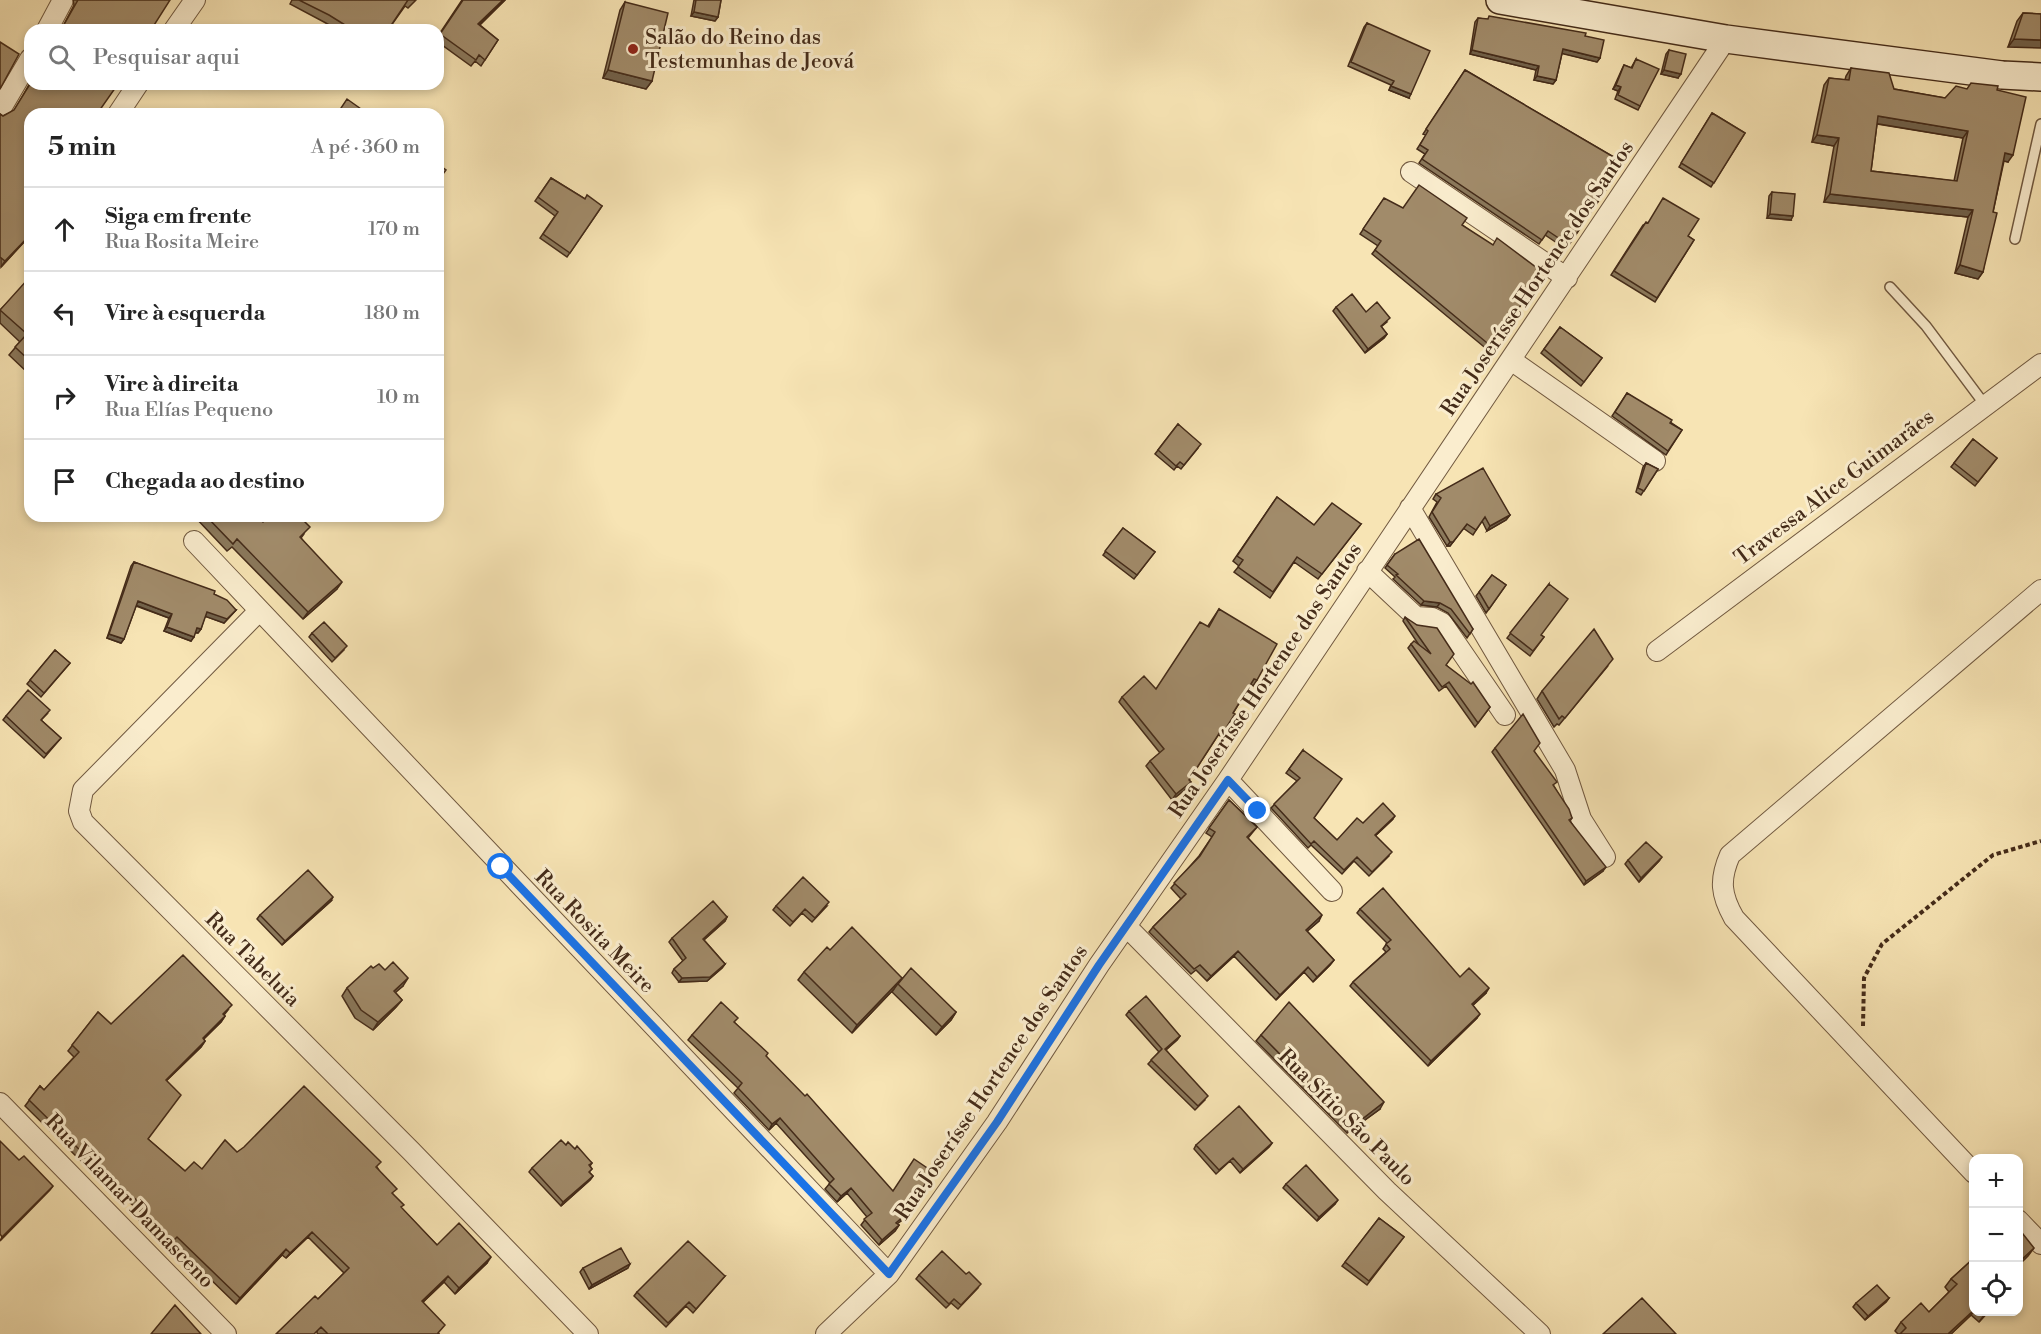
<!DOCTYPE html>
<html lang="pt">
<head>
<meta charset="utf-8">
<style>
	body { margin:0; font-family:"Libre Bodoni",serif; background:#f6f6f6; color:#222 }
	.controls { position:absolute; right:18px; bottom:18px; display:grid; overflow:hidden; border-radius:12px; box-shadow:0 3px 9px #0003 }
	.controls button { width:54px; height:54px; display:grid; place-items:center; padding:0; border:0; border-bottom:2px solid #e0e0e0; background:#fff; color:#222; font:30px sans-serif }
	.stop { position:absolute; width:18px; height:18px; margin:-14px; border:4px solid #1a73e8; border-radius:50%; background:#fff }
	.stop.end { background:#1a73e8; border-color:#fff; box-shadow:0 2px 6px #0008 }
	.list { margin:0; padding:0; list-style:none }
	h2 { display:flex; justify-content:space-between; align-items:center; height:78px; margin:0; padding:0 24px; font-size:26px }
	h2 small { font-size:20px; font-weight:400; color:#767676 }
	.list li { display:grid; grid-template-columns:39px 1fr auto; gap:18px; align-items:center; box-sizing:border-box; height:84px; padding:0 24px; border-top:2px solid #e0e0e0 }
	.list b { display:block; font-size:22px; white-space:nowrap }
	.list p { margin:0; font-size:20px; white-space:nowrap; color:#767676 }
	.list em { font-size:20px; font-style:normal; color:#767676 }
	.icon { flex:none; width:33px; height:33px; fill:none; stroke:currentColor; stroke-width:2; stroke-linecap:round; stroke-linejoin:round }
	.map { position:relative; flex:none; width:2041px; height:1334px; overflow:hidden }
	.search { position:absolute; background:#fff; box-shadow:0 3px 9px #0003; left:24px; top:24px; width:420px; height:66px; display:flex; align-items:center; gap:15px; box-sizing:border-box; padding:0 21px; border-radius:18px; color:#767676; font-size:22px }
	.panel { position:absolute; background:#fff; box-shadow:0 3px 9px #0003; left:24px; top:108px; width:420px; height:414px; border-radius:18px }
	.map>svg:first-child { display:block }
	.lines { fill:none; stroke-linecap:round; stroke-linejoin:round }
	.service-casing { stroke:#715940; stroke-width:12 }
	.minor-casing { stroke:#715940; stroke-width:22 }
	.secondary-casing { stroke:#442b19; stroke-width:30 }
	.path { stroke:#442b19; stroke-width:4; stroke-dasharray:4.5 3; stroke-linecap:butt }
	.service { stroke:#faedce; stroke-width:9 }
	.minor { stroke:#faedce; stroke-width:20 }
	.secondary { stroke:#faedce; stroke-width:27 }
	.wall { fill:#8a785b; stroke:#442b19; stroke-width:1.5; fill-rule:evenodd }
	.shaded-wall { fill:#71614a; stroke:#442b19; stroke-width:1.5 }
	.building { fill:#a18b6a; stroke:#442b19; stroke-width:1.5; fill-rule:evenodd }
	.route { stroke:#1a73e8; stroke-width:8 }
	.poi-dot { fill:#8f2418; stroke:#faedce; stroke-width:2 }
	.labels { text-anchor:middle; stroke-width:6; stroke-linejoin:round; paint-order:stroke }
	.poi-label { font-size:21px; fill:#442b19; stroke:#faedce; text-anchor:start }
	.street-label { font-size:21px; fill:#442b19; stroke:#faedce }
</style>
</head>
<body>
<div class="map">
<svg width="2041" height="1334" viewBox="0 0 2041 1334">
	<rect width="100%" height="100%" fill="#f7e4b4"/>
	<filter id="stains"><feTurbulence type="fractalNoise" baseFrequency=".00333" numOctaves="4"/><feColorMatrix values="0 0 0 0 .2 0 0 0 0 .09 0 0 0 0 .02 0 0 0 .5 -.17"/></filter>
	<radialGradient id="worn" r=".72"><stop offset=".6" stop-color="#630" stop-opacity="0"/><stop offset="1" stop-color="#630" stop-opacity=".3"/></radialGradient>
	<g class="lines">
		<defs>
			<path id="service" d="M 2015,239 L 2041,124
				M 1890,287 L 1926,326 L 1985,405"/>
			<path id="minor" d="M 47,30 L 63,0
				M 174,30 L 195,0
				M 0,110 L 30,59
				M 118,114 L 138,84
				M 1411,172 L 1567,278
				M 1511,360 L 1655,461
				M 1410,508 L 1565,770 L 1581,819 L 1605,857
				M 194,541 L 889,1274
				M 1367,571 L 1416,617 L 1432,618 L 1442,623 L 1505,715
				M 259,611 L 83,790 L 79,811 L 83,822 L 411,1151 L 588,1334
				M 1657,651 L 2041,364
				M 1228,780 L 1332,891
				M 1127,927 L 1387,1191 L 1540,1334
				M 0,1103 L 226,1334
				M 1974,1173 L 1734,918 C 1721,895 1719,880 1730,855 L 2041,590
				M 2018,1220 L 2041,1244
				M 826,1334 L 889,1274 L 997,1122 L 1099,965 L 1228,780 L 1726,39"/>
			<path id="secondary" d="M 1500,0 L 1726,39 L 2002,75 L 2041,77"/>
		</defs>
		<!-- service casing -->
		<use href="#service" class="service-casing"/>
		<!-- minor casing -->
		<use href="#minor" class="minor-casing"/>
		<!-- secondary casing -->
		<use href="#secondary" class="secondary-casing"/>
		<!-- path -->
		<path class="path" d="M 1863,1026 L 1864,978 L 1882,944 L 1993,855 L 2041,841"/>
		<!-- service -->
		<use href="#service" class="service"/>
		<!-- minor -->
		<use href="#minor" class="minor"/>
		<!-- secondary -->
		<use href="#secondary" class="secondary"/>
	</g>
	<!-- wall -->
	<path class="wall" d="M 73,0 L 170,0 L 61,30 L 74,5 Z
		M 292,0 L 416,0 L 408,8 L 405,6 L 388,30 L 338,30 L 324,22 L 290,4 Z
		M 462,0 L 505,0 L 480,25 L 498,40 L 481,66 L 475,61 L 471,66 L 438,42 L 438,36 Z
		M 694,0 L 721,0 L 718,17 L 715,21 L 691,16 Z
		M 625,2 L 652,81 L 646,89 L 603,78 L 620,10 Z
		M 2023,13 L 2041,14 L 2008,47 L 2017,21 Z
		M 1478,18 L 1585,36 L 1600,58 L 1597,62 L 1562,53 L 1556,80 L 1553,84 L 1534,80 L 1536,70 L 1470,54 L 1475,22 Z
		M 1367,23 L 1409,98 L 1389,90 L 1391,85 L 1348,66 L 1364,27 Z
		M 1669,50 L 1678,78 L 1661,74 L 1666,54 Z
		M 1636,59 L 1640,106 L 1638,110 L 1615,99 L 1618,91 L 1613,89 L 1622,69 L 1624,65 L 1631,68 Z
		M 1851,68 L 1894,89 L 1945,98 L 1967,89 L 1997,90 L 2008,162 L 2004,161 L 1993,212 L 1983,272 L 1978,279 L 1955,273 L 1968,217 L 1824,202 L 1834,146 L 1812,142 L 1824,85 L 1829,78 L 1845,80 L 1846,76 ZM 1877,124 L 1963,138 L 1954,181 L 1871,171 Z
		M 1465,70 L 1624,163 L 1566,249 L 1545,235 L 1539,244 L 1419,163 L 1425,154 L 1417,149 L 1426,135 L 1423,134 Z
		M 30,83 L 29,236 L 24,242 L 1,267 L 0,114 L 3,116 L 14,111 Z
		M 1712,113 L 1745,133 L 1711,187 L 1679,167 Z
		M 551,178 L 585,199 L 602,206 L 567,257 L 540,238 L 555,216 L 535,201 Z
		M 1772,192 L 1791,220 L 1767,218 L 1769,196 Z
		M 1381,203 L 1462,225 L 1536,279 L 1538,290 L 1527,307 L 1522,303 L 1489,351 L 1372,254 L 1378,246 L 1360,234 Z
		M 1647,223 L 1688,236 L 1694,240 L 1655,302 L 1611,275 L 1643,225 Z
		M 30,281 L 30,371 L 28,373 L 9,355 L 20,342 L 0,323 L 0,310 Z
		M 1336,307 L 1366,312 L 1387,322 L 1381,327 L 1387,334 L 1384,338 L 1365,353 L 1333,311 Z
		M 1560,327 L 1602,358 L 1581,386 L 1541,353 Z
		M 1627,393 L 1682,430 L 1666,455 L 1612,416 Z
		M 1178,424 L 1198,448 L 1181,469 L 1177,466 L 1174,470 L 1155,454 Z
		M 1973,439 L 1997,458 L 1975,486 L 1951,467 Z
		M 1646,463 L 1658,469 L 1641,495 L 1636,492 L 1643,467 Z
		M 1436,494 L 1510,515 L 1506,520 L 1487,531 L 1482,521 L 1473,535 L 1463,528 L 1450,546 L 1447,546 L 1429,517 L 1437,502 L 1433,499 Z
		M 1277,497 L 1314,525 L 1361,524 L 1318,579 L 1294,562 L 1270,598 L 1234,572 L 1239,566 L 1233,561 Z
		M 194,516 L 255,516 L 263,522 L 304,534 L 301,538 L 337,589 L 303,619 L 232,547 L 227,551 Z
		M 1123,528 L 1155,552 L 1134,579 L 1103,555 Z
		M 1395,554 L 1473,629 L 1467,638 L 1448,613 L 1437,607 L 1421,605 L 1393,579 L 1395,577 L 1385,568 Z
		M 134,562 L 214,594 L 236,610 L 224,623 L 205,616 L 201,629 L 198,633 L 195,633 L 191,641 L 164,631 L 169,618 L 136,606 L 124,639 L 121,643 L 107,638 L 131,566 Z
		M 1492,575 L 1506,585 L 1486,613 L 1476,596 Z
		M 1549,584 L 1541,635 L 1544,637 L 1530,656 L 1507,638 Z
		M 1219,609 L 1257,680 L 1253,686 L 1251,684 L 1233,713 L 1224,731 L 1221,736 L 1218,735 L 1189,780 L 1191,782 L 1187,788 L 1172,800 L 1146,766 L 1150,761 L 1160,753 L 1119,702 L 1122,697 L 1156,689 L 1208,626 Z
		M 1405,617 L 1446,665 L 1490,707 L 1475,727 L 1446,686 L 1439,691 L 1408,648 L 1411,644 L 1419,645 L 1403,621 Z
		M 312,633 L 344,650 L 332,662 L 309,637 Z
		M 55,650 L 70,663 L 41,697 L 27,684 Z
		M 1607,667 L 1559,725 L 1557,724 L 1554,727 L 1537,699 L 1542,691 Z
		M 47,714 L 41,720 L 61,738 L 44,758 L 3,720 L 6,716 Z
		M 1495,748 L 1534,751 L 1572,818 L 1570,821 L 1603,871 L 1584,885 L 1492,752 Z
		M 1303,750 L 1314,818 L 1337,840 L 1363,823 L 1392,820 L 1375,836 L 1389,856 L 1369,876 L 1354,861 L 1342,874 L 1311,845 L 1308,848 L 1271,808 L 1297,781 L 1286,773 Z
		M 1229,800 L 1257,827 L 1248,838 L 1319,921 L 1307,931 L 1334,960 L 1330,965 L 1313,982 L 1304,972 L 1276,1000 L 1234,956 L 1207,981 L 1196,970 L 1191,974 L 1149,932 L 1153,927 L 1181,899 L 1171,888 L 1199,856 L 1212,837 L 1206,833 Z
		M 1628,860 L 1659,861 L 1639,882 L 1625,864 Z
		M 331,901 L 282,945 L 257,919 L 260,915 Z
		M 776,906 L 827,906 L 812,922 L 802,913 L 790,926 L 773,910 Z
		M 1360,909 L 1460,977 L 1486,993 L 1473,1005 L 1477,1018 L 1428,1066 L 1350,986 L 1353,982 L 1386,952 L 1383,949 L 1387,943 L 1357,913 Z
		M 727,917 L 725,921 L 704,940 L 725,964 L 722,968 L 707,981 L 679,982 L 672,973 L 674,969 L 683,961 L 669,942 L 672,938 Z
		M 830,950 L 902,978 L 956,1012 L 951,1020 L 936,1035 L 892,992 L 894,989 L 852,1033 L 798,980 L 804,972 Z
		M 373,968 L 385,970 L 403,986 L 395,992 L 402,1000 L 396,1007 L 373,1030 L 355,1018 L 342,996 L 347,988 Z
		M 228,1010 L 224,1015 L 225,1016 L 221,1022 L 203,1039 L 205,1041 L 201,1047 L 166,1081 L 148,1139 L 185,1171 L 202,1169 L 237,1152 L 377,1167 L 401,1208 L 437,1245 L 487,1263 L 455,1294 L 444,1282 L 423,1302 L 439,1334 L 318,1334 L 317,1333 L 318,1299 L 344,1273 L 308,1237 L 286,1258 L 282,1255 L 236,1304 L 173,1243 L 166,1250 L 138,1219 L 142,1213 L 84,1164 L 25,1106 L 40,1086 L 44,1090 L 74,1057 L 68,1051 L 98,1012 L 111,1024 Z
		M 1129,1011 L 1180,1036 L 1177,1040 L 1166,1050 L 1205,1100 L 1195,1110 L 1148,1064 L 1159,1052 L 1126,1015 Z
		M 735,1023 L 766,1056 L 901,1221 L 897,1224 L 899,1225 L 895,1231 L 879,1245 L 861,1225 L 867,1217 L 847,1193 L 837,1202 L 825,1189 L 830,1183 L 776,1123 L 769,1130 L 734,1093 L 738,1088 L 688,1040 L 692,1035 Z
		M 1261,1035 L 1380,1109 L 1347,1133 L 1256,1041 Z
		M 1272,1143 L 1269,1147 L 1240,1173 L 1230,1161 L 1216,1174 L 1194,1149 L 1196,1145 Z
		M 566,1145 L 575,1149 L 592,1163 L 590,1166 L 592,1169 L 589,1172 L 593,1176 L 590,1180 L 561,1206 L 529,1172 L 532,1168 Z
		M 1286,1184 L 1335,1204 L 1317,1221 L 1283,1188 Z
		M 1379,1218 L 1404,1237 L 1367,1285 L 1342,1266 Z
		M 1974,1258 L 1974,1311 L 1989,1311 L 1979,1322 L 1971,1315 L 1951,1334 L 1898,1334 L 1895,1331 L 1901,1322 L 1929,1312 L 1949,1292 L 1945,1287 L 1951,1279 Z
		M 583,1268 L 628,1268 L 589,1289 L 580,1272 Z
		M 919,1275 L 978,1288 L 958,1309 L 951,1303 L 946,1308 L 916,1279 Z
		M 725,1276 L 693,1313 L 686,1306 L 666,1327 L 634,1296 L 637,1292 Z
		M 1889,1298 L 1886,1302 L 1865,1320 L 1853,1307 L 1856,1303 Z"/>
	<!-- shaded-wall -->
	<path class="shaded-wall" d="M 503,0 L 505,0 L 503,2 L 474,30 L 478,24 Z
		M 694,12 L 718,17 L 715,21 L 691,16 Z
		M 2014,39 L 2041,40 L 2041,48 L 2008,47 Z
		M 1563,49 L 1600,58 L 1597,62 L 1560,53 Z
		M 1472,50 L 1539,66 L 1536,70 L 1470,54 Z
		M 608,70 L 652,81 L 646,89 L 603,78 Z
		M 1664,70 L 1681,74 L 1678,78 L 1661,74 Z
		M 1537,76 L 1556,80 L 1553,84 L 1534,80 Z
		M 1616,85 L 1621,87 L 1618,91 L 1613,89 Z
		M 1391,86 L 1411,94 L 1409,98 L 1389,90 Z
		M 1878,116 L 1968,131 L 1963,138 L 1873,123 Z
		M 1817,135 L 1839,138 L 1834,146 L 1812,142 Z
		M 2005,153 L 2013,155 L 2008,162 L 2000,160 Z
		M 1830,194 L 1973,210 L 1968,217 L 1824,202 Z
		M 1770,214 L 1793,216 L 1791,220 L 1767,218 Z
		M 29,236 L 24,242 L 1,267 L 5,261 Z
		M 1960,265 L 1983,272 L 1978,279 L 1955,273 Z
		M 1387,334 L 1384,338 L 1365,353 L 1368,349 Z
		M 1510,515 L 1506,520 L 1487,531 L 1490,526 Z
		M 1467,524 L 1450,546 L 1447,546 L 1450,542 Z
		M 342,582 L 337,589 L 303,619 L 308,612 Z
		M 138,601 L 172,614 L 169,618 L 135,605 Z
		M 1424,601 L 1440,603 L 1437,607 L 1421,605 Z
		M 236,610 L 224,623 L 204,616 L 207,612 Z
		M 167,627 L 194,637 L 191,641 L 164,631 Z
		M 197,628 L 201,629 L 198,633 L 194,632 Z
		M 109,634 L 124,639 L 121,643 L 107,638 Z
		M 1191,782 L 1187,788 L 1172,800 L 1176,794 Z
		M 1395,816 L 1392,820 L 1372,839 L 1375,835 Z
		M 1662,857 L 1659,861 L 1639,882 L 1641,878 Z
		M 1606,867 L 1603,871 L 1584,885 L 1586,881 Z
		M 333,897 L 331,901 L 282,945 L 285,941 Z
		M 1322,915 L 1319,921 L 1303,935 L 1306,930 Z
		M 727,917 L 725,921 L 700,943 L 703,939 Z
		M 1238,951 L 1234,956 L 1207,981 L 1211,976 Z
		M 1334,960 L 1330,965 L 1313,982 L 1317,977 Z
		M 725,964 L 722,968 L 707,981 L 679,982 L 682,978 Z
		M 1308,967 L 1304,972 L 1276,1000 L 1280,995 Z
		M 408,978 L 403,986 L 388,999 L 394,991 Z
		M 902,978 L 894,989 L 852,1033 L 857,1025 Z
		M 1489,988 L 1486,993 L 1469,1009 L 1472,1004 Z
		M 402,1000 L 396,1007 L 373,1030 L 378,1022 Z
		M 956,1012 L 951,1020 L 936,1035 L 942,1027 Z
		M 1480,1014 L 1477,1018 L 1428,1066 L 1431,1061 Z
		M 225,1016 L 221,1022 L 199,1044 L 203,1038 Z
		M 1180,1036 L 1177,1040 L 1162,1053 L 1165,1049 Z
		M 205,1041 L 201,1047 L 162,1085 L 166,1080 Z
		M 1384,1102 L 1380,1109 L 1347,1133 L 1352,1127 Z
		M 780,1118 L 776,1123 L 769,1130 L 772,1124 Z
		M 1272,1143 L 1269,1147 L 1240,1173 L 1243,1169 Z
		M 593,1176 L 590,1180 L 561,1206 L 563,1202 Z
		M 53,1186 L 50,1190 L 0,1241 L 2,1237 Z
		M 851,1188 L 847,1193 L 837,1202 L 841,1196 Z
		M 1338,1200 L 1335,1204 L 1317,1221 L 1319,1217 Z
		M 899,1225 L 895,1231 L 879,1245 L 882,1240 Z
		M 312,1232 L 308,1237 L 286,1258 L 290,1253 Z
		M 2034,1248 L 2028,1256 L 2019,1265 L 2019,1262 Z
		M 286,1249 L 282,1255 L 236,1304 L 240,1298 Z
		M 491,1257 L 487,1263 L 455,1294 L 459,1288 Z
		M 630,1264 L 628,1268 L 589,1289 L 592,1285 Z
		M 448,1276 L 444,1282 L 418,1307 L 422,1301 Z
		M 1889,1298 L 1886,1302 L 1865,1320 L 1868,1316 Z
		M 1974,1310 L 1974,1311 L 1971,1315 L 1951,1334 L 1948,1334 Z
		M 1987,1311 L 1989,1311 L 1979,1322 L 1985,1314 Z"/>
	<!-- building -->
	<path class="building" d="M 78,0 L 170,0 L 151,30 L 61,30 Z
		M 299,0 L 408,0 L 388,30 L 353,30 L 329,15 Z
		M 463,0 L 503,0 L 478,24 L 498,40 L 485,60 L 479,55 L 476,60 L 440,34 Z
		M 696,0 L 721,0 L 718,17 L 694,12 Z
		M 625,2 L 668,13 L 652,81 L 608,70 Z
		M 2023,13 L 2041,14 L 2041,40 L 2014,39 Z
		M 1489,16 L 1586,33 L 1585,36 L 1604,40 L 1600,58 L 1563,49 L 1556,80 L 1537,76 L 1539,66 L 1472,50 L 1478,18 L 1488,19 Z
		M 1367,23 L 1430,51 L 1411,94 L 1391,86 L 1394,81 L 1351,62 Z
		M 0,42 L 19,54 L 0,89 Z
		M 1669,50 L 1686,54 L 1681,74 L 1664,70 Z
		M 1636,59 L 1659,69 L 1640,106 L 1618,95 L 1621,87 L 1616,85 L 1624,65 L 1632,68 Z
		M 1851,68 L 1889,73 L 1894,89 L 1945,98 L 1956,86 L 1967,89 L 1971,83 L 1998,86 L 1997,90 L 2026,97 L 2013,155 L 2005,153 L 1993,212 L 1997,213 L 1983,272 L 1960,265 L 1973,210 L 1830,194 L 1839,138 L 1817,135 L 1829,78 L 1849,80 ZM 1878,116 L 1968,131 L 1957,181 L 1871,171 Z
		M 1465,70 L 1624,163 L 1569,245 L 1548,231 L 1542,240 L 1422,159 L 1428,150 L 1420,145 L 1428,131 L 1426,129 Z
		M 30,84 L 118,84 L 97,114 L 30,114 L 30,232 L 29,236 L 5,261 L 0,257 L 0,114 L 3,116 L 14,110 Z
		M 347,99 L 368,114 L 337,114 Z
		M 1712,113 L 1745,133 L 1714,183 L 1681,163 Z
		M 438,164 L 446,170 L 438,181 Z
		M 551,178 L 585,199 L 587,195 L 602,206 L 570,253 L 543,234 L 558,212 L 538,197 Z
		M 1419,185 L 1467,218 L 1462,225 L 1493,245 L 1497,238 L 1541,271 L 1536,279 L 1538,290 L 1530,302 L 1525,299 L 1492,347 L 1375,250 L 1381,241 L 1363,229 L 1384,198 L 1403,208 Z
		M 1772,192 L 1795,194 L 1793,216 L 1770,214 Z
		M 1663,198 L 1699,219 L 1688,236 L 1694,240 L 1657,298 L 1614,271 L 1646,222 L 1648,223 Z
		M 28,279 L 30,281 L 30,361 L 15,347 L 27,334 L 0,310 Z
		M 1352,294 L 1366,312 L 1377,302 L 1390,318 L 1381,326 L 1387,334 L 1368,349 L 1336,307 Z
		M 1560,327 L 1602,358 L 1584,382 L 1544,349 Z
		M 1627,393 L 1672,420 L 1670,423 L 1682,430 L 1668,451 L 1615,412 Z
		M 1178,424 L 1201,444 L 1184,465 L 1180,462 L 1176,466 L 1158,450 Z
		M 1973,439 L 1997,458 L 1978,482 L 1954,463 Z
		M 1646,463 L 1658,469 L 1644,491 L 1638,488 Z
		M 1483,468 L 1510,515 L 1490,526 L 1485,517 L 1476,530 L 1467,524 L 1453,542 L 1450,542 L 1432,512 L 1441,498 L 1436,494 Z
		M 1277,497 L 1314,525 L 1332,503 L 1361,524 L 1322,574 L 1297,557 L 1273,592 L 1238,567 L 1243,560 L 1237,556 Z
		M 206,516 L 255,516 L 263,522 L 269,516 L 299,516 L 310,527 L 300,537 L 342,582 L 308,612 L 237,539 L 233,544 Z
		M 1123,528 L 1155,552 L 1137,575 L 1105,551 Z
		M 1419,539 L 1473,629 L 1470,634 L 1451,609 L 1440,603 L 1424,601 L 1396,575 L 1398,574 L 1387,565 L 1395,554 Z
		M 134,562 L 215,591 L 214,594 L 227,600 L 236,610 L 227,619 L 207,612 L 201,629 L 197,628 L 194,637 L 167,627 L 172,614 L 138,601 L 124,639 L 109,634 Z
		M 1492,575 L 1506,585 L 1489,609 L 1479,592 Z
		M 1549,584 L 1568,599 L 1541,635 L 1544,637 L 1533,651 L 1510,633 Z
		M 1219,609 L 1277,644 L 1257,680 L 1254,679 L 1233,713 L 1235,714 L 1224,731 L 1222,729 L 1189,780 L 1191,782 L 1176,794 L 1150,761 L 1164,749 L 1122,697 L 1144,676 L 1156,689 L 1200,622 L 1209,627 Z
		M 1405,617 L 1417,625 L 1437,628 L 1454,654 L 1446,665 L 1471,684 L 1473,682 L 1490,707 L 1478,723 L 1449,682 L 1442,687 L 1411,644 L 1414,641 L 1431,654 Z
		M 324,622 L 347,646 L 335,658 L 312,633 Z
		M 1594,629 L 1613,659 L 1565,718 L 1562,716 L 1559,719 L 1542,691 Z
		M 55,650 L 70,663 L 44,693 L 30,680 Z
		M 28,690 L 50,710 L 41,720 L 61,738 L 46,754 L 6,716 Z
		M 1523,714 L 1540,743 L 1534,751 L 1557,782 L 1553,785 L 1569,809 L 1572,818 L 1569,820 L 1606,867 L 1586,881 L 1495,748 Z
		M 1303,750 L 1342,779 L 1314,818 L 1337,840 L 1357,818 L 1363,823 L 1383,803 L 1395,816 L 1375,835 L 1392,852 L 1372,872 L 1357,857 L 1344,870 L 1314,841 L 1311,844 L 1274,804 L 1300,778 L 1289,769 Z
		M 1229,800 L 1257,827 L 1247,837 L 1322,915 L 1306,930 L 1334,960 L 1317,977 L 1308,967 L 1280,995 L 1238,951 L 1211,976 L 1200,965 L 1194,969 L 1153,927 L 1186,894 L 1174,883 L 1200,856 L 1215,832 L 1209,828 Z
		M 1646,842 L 1662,857 L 1641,878 L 1628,860 Z
		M 308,870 L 333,897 L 285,941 L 260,915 Z
		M 803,877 L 829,902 L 815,918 L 805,909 L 793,922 L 776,906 Z
		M 1383,888 L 1460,977 L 1469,968 L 1489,988 L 1472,1004 L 1480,1014 L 1431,1061 L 1353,982 L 1390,949 L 1386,944 L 1391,940 L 1360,909 Z
		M 713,901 L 727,917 L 703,939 L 725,964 L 710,977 L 682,978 L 674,969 L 686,958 L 672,938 Z
		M 852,927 L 902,978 L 857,1025 L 804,972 L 827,947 L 830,950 Z
		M 183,955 L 232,1005 L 223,1014 L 225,1016 L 203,1038 L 205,1041 L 166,1080 L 181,1095 L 148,1139 L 185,1171 L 194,1162 L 202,1169 L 225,1140 L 237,1152 L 244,1147 L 304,1086 L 381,1162 L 376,1167 L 397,1189 L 392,1193 L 404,1205 L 401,1207 L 437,1245 L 459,1223 L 491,1257 L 459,1288 L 448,1276 L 422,1301 L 445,1325 L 438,1333 L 439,1334 L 328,1334 L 321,1327 L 314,1334 L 276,1334 L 315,1296 L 318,1299 L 349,1268 L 312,1232 L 290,1253 L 286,1249 L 240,1298 L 177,1237 L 170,1244 L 142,1214 L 147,1209 L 88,1158 L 29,1100 L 40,1086 L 44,1090 L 79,1052 L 72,1045 L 98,1012 L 111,1024 Z
		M 393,962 L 408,978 L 394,991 L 402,1000 L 378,1022 L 361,1010 L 347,988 L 371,966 L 373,968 L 379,964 L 385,970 Z
		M 911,968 L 956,1012 L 942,1027 L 898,984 Z
		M 1146,996 L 1180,1036 L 1165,1049 L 1208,1096 L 1198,1106 L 1151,1060 L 1162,1049 L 1129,1011 Z
		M 721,1002 L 738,1018 L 734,1022 L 768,1053 L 766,1056 L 805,1096 L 807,1094 L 893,1191 L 914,1159 L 933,1172 L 905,1215 L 896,1223 L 899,1225 L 882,1240 L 864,1219 L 872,1213 L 851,1188 L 841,1196 L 829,1184 L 834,1179 L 780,1118 L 772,1124 L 738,1088 L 742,1083 L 692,1035 Z
		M 1289,1002 L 1384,1102 L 1352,1127 L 1261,1035 Z
		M 1239,1106 L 1272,1143 L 1243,1169 L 1233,1158 L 1219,1170 L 1196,1145 Z
		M 561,1140 L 566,1145 L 568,1142 L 575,1149 L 577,1146 L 592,1163 L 589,1165 L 592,1169 L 589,1172 L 593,1176 L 563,1202 L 532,1168 Z
		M 0,1141 L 19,1160 L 24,1156 L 53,1186 L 2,1237 L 0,1234 Z
		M 1306,1165 L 1338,1200 L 1319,1217 L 1286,1184 Z
		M 1379,1218 L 1404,1237 L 1369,1281 L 1345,1262 Z
		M 2019,1229 L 2034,1248 L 2019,1262 Z
		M 688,1241 L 725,1276 L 696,1309 L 689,1302 L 668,1323 L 637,1292 Z
		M 621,1248 L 630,1264 L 592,1285 L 583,1268 Z
		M 942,1251 L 966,1274 L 969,1272 L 981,1284 L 961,1305 L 954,1299 L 949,1304 L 919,1275 Z
		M 1974,1258 L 1974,1310 L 1949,1333 L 1950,1334 L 1900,1334 L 1906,1328 L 1901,1322 L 1921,1303 L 1929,1312 L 1957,1284 L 1951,1279 Z
		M 1877,1285 L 1889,1298 L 1868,1316 L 1856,1303 Z
		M 1642,1298 L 1676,1334 L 1603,1334 Z
		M 175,1305 L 201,1334 L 151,1334 Z"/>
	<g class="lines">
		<!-- route -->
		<path class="route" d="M 501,867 L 889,1274 L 997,1122 L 1099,965 L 1228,780 L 1258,811"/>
	</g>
	<!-- markers -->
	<circle class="poi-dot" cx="633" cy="49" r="6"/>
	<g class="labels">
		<!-- poi labels -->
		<g class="poi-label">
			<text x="645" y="44">Salão do Reino das<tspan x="645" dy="24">Testemunhas de Jeová</tspan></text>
		</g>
		<!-- street labels -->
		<g class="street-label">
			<text transform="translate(1537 278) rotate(-56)" y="7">Rua Joserísse Hortence dos Santos</text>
			<text transform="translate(1834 487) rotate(-37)" y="7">Travessa Alice Guimarães</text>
			<text transform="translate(1265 680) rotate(-56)" y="7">Rua Joserísse Hortence dos Santos</text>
			<text transform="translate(595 931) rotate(46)" y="7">Rua Rosita Meire</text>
			<text transform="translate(253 959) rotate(45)" y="7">Rua Tabeluia</text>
			<text transform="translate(991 1082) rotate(-56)" y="7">Rua Joserísse Hortence dos Santos</text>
			<text transform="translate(1347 1117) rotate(45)" y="7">Rua Sítio São Paulo</text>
			<text transform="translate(130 1201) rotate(46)" y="7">Rua Vilamar Damasceno</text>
		</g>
	</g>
	<rect width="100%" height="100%" filter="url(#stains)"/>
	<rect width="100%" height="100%" fill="url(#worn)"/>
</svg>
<div class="controls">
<button>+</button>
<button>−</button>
<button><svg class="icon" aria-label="locate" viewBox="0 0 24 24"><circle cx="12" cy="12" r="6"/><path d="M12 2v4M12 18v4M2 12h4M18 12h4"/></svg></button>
</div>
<div class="stop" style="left:501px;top:867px"></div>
<div class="stop end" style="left:1258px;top:811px"></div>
<div class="search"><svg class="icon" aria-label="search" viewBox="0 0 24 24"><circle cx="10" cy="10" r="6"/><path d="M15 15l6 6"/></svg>Pesquisar aqui</div>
<section class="panel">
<h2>5 min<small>A pé · 360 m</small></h2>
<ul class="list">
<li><svg class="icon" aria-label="ahead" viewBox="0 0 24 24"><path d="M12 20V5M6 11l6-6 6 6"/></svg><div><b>Siga em frente</b><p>Rua Rosita Meire</p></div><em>170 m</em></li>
<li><svg class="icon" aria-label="left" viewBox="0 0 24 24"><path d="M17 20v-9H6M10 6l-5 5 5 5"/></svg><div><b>Vire à esquerda</b></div><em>180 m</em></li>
<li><svg class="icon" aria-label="right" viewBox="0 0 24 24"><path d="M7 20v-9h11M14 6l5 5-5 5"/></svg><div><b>Vire à direita</b><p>Rua Elías Pequeno</p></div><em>10 m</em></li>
<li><svg class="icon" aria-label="arrive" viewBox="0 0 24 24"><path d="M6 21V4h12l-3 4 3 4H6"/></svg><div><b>Chegada ao destino</b></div></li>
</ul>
</section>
</div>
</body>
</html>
